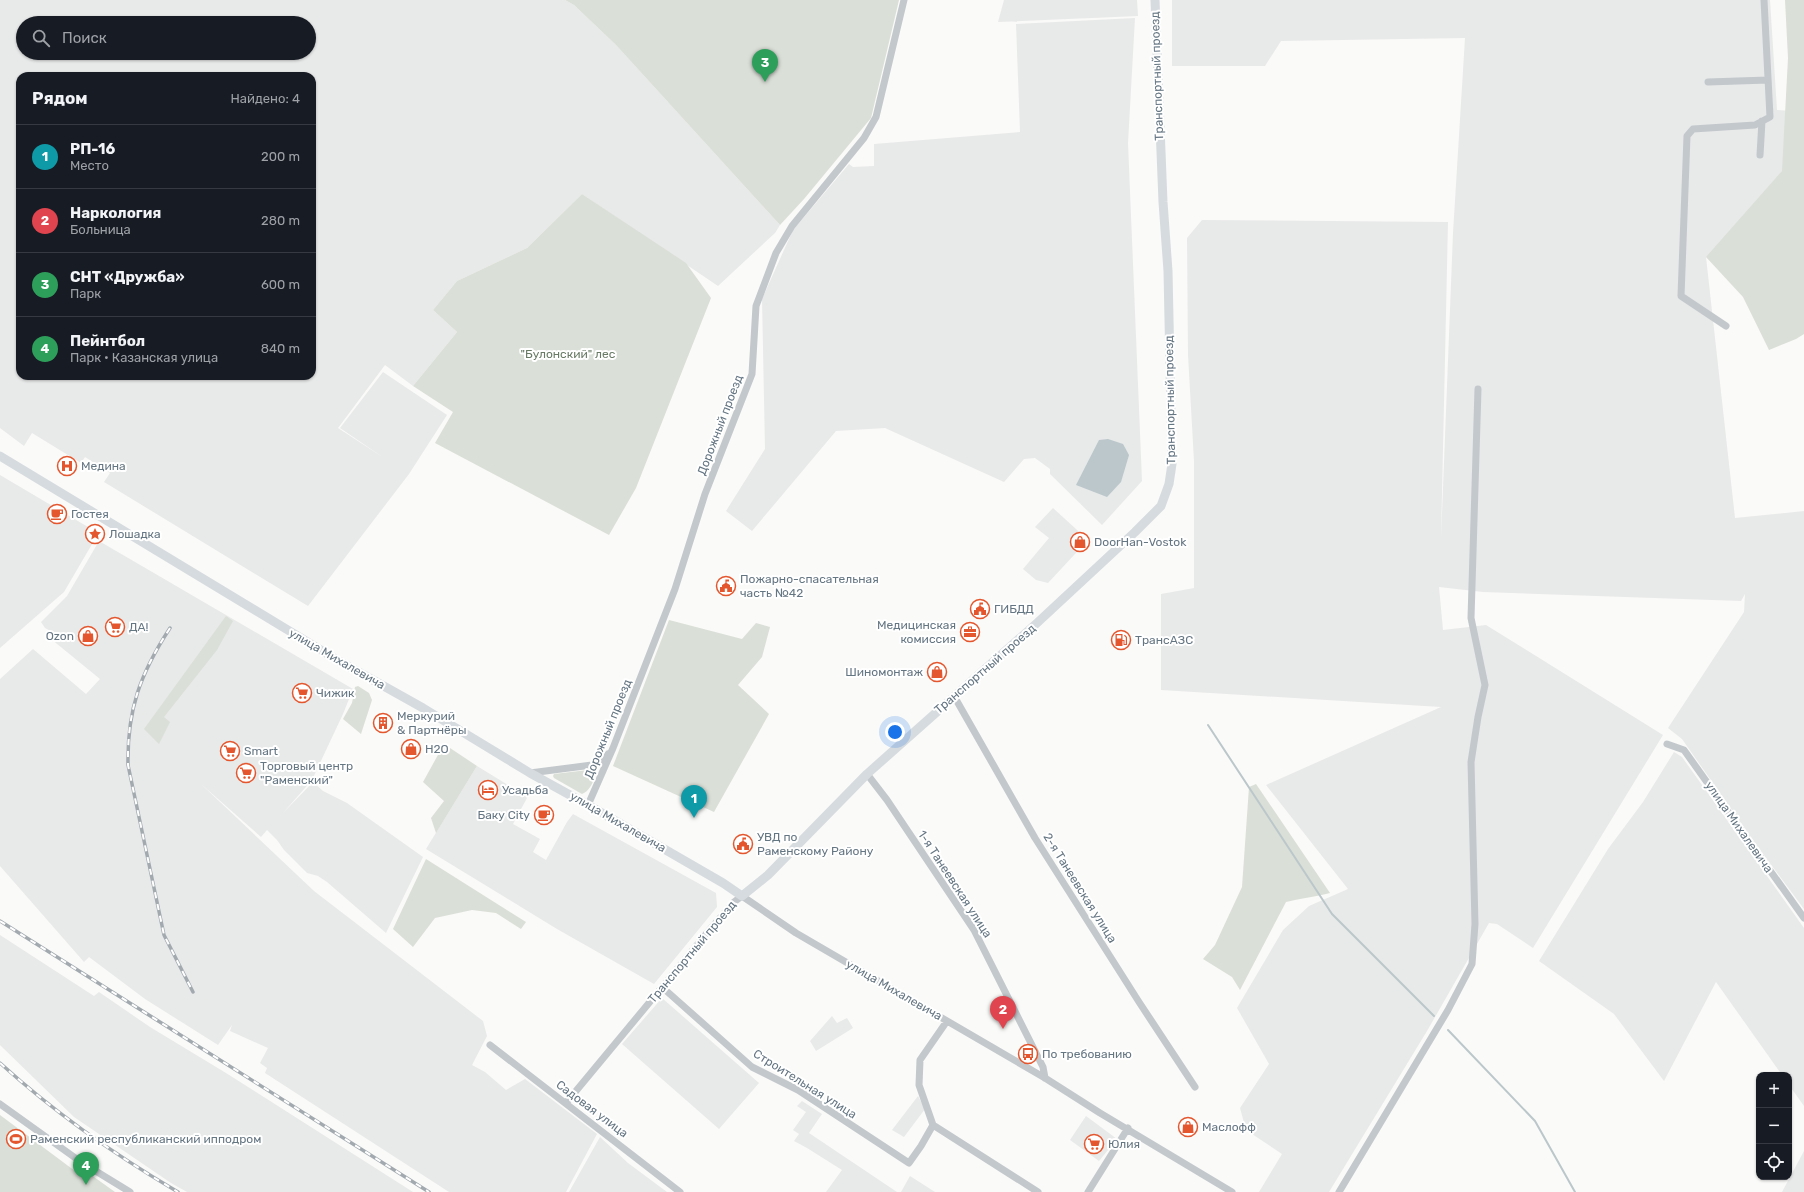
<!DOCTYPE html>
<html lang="ru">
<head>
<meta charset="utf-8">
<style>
	body { margin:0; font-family:Rubik,sans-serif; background:#20242c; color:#f1f3f6 }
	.controls { position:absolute; right:12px; bottom:12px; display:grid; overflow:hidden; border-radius:8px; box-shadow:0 1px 3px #0004 }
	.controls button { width:36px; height:36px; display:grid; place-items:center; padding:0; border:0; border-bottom:1px solid #363941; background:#171b24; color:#f1f3f6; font:20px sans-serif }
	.you { position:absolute; left:895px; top:732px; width:14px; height:14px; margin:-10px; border:3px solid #fff; border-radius:50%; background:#1a73e8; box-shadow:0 0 0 6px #1a73e833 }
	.badge { display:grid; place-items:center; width:26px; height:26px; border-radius:50%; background:#1a73e8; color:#fff; font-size:13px; font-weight:700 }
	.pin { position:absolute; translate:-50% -33px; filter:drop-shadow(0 1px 2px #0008) }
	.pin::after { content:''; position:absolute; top:21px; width:14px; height:12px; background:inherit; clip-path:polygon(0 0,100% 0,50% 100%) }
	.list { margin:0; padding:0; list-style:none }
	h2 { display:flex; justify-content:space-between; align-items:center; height:52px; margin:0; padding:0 16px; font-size:17px }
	h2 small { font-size:13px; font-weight:400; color:#9ea1a6 }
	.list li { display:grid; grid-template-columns:26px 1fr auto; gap:12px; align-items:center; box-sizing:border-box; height:64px; padding:0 16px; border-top:1px solid #363941 }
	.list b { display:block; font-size:15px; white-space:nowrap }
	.list p { margin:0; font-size:13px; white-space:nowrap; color:#9ea1a6 }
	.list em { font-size:13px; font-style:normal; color:#9ea1a6 }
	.icon { flex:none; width:22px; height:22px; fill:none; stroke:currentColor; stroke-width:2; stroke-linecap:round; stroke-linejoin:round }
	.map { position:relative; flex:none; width:1804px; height:1192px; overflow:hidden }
	.search { position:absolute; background:#171b24; box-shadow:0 1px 3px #0004; left:16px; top:16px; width:300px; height:44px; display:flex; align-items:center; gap:10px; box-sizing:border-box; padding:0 14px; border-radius:22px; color:#9ea1a6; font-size:15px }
	.panel { position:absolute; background:#171b24; box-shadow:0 1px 3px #0004; left:16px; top:72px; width:300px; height:308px; border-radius:12px }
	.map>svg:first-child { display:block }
	.built { fill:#e8e9e9; fill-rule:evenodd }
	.green { fill:#dadfd7 }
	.water { fill:#bbc7cb }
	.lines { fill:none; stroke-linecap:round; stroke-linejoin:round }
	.stream { stroke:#bbc7cb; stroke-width:2 }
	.minor { stroke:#c3c8cc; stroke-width:7 }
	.major { stroke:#d6dbdf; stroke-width:9 }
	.rail-casing { stroke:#a2aab0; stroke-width:3.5 }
	.rail { stroke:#fff; stroke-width:2; stroke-dasharray:6; stroke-linecap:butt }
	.labels { text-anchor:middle; stroke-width:4; stroke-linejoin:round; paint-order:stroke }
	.street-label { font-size:12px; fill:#657683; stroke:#fff }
	.park-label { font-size:12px; fill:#687a64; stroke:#fff }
	.poi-label { font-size:12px; fill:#657683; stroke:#fff; text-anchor:start }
</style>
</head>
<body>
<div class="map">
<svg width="1804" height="1192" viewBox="0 0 1804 1192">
	<rect width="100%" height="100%" fill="#fafaf8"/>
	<!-- built -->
	<path class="built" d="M 0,0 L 565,0 L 574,5 L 616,45 L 780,225 L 775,233 L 718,286 L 582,194 L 527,248 L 457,281 L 433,310 L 457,332 L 413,386 L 385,365 L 338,428 L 384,458 L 340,428 L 383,372 L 447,415 L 409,474 L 308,606 L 104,482 L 110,473 L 85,457 L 81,463 L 32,433 L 24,446 L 0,428 ZM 23,23 L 309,23 L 309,53 L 23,53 ZM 20,76 L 312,76 L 312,376 L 20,376 Z
		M 1004,0 L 1137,0 L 1138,16 L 998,22 Z
		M 1172,0 L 1770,0 L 1777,110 L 1804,112 L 1804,159 L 1711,256 L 1706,257 L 1735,518 L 1804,511 L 1804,909 L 1755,843 L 1682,739 L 1668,728 L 1744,612 L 1745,594 L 1741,601 L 1483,592 L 1439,587 L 1443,630 L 1486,625 L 1663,735 L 1533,948 L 1497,924 L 1489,923 L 1427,1031 L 1329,1192 L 1259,1192 L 1282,1154 L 1246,1130 L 1240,1108 L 1269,1064 L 1237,1008 L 1283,930 L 1309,906 L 1348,889 L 1266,785 L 1441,707 L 1161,690 L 1161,594 L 1194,588 L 1194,461 L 1188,355 L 1187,238 L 1202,220 L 1448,222 L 1441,539 L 1453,233 L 1465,38 L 1281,41 L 1265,66 L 1172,66 Z
		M 1135,18 L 1128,143 L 1142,481 L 1102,525 L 1050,474 L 1050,469 L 1035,458 L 1024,459 L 1004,482 L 885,428 L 836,431 L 752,531 L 726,511 L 765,449 L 762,299 L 793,230 L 849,164 L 853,167 L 874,166 L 874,144 L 1020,132 L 1016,24 Z
		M 0,475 L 88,527 L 95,539 L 64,592 L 0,648 Z
		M 1053,508 L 1088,540 L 1048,583 L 1036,580 L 1023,569 L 1049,538 L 1035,527 Z
		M 99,541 L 353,689 L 343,714 L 312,780 L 283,813 L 313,782 L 323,791 L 347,803 L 423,857 L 386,933 L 327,882 L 318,876 L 307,873 L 284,850 L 277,840 L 267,830 L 261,837 L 201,784 L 314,891 L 483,1021 L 487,1036 L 472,1065 L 485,1072 L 506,1090 L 525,1079 L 597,1134 L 566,1192 L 449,1192 L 265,1073 L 267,1068 L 260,1063 L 268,1048 L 230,1031 L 232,1025 L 218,1045 L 145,999 L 89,957 L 84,962 L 0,866 L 0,679 L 33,649 L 86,694 L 100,679 L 51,639 L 54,633 L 45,628 L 41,622 L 67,596 Z
		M 1674,752 L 1682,757 L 1804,928 L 1804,1106 L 1789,1085 L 1789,1075 L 1782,1075 L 1716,982 L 1664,1081 L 1614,1014 L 1539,961 L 1608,849 L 1643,802 Z
		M 477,766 L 524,795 L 527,798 L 513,824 L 540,839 L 533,852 L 546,860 L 567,822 L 573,814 L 716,893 L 717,907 L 654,984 L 557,929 L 426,849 Z
		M 0,935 L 94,996 L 99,992 L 150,1027 L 226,1073 L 413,1192 L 187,1192 L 171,1183 L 74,1117 L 0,1045 Z
		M 662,998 L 759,1083 L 719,1129 L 622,1044 Z
		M 832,1016 L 837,1023 L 847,1018 L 853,1028 L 816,1051 L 810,1041 Z
		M 918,1096 L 925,1109 L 904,1137 L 892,1130 Z
		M 802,1101 L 822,1114 L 809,1133 L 897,1192 L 826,1192 L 842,1170 L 807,1148 L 794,1141 L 799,1134 L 793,1130 L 806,1112 L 797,1106 Z
		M 1086,1116 L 1117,1139 L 1099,1161 L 1070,1140 Z
		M 600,1137 L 628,1163 L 667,1192 L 569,1192 Z
		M 1804,1151 L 1804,1192 L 1782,1192 Z
		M 910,1176 L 935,1192 L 901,1192 Z"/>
	<!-- green -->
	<path class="green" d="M 565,0 L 899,0 L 871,118 L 804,199 L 780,225 L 616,45 L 574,5 Z
		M 1785,0 L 1804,0 L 1804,334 L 1796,339 L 1769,350 L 1743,297 L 1706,257 L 1782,171 L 1788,58 Z
		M 582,194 L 686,263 L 711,298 L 636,488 L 609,535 L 435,443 L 453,412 L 413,386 L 457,332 L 433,310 L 457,281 L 527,248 Z
		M 226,616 L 233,621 L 217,650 L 164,717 L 170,722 L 159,744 L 144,729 Z
		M 669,620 L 742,639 L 756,623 L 770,627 L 762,657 L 738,685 L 769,714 L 714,812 L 613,766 Z
		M 358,686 L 369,693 L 372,700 L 361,734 L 343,719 L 352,703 L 355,687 Z
		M 444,744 L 477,766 L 436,833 L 431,818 L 444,801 L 423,782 Z
		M 588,770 L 594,774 C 595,781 589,792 582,794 L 554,778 L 553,776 L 554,774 Z
		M 1256,784 L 1330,893 C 1316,897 1301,898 1286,902 L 1240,990 L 1232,977 L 1203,959 L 1215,945 L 1242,887 L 1249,787 Z
		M 426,859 L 526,922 L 521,929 L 496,913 L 472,910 L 435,918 L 413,947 L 393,929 Z
		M 0,1115 L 83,1177 L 87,1172 L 115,1192 L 0,1192 Z"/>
	<!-- water -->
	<path class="water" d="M 1108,439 L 1123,444 L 1129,455 L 1121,482 L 1107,497 L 1076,485 L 1099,440 Z"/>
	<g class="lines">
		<!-- stream -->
		<path class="stream" d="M 1208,725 L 1332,914 L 1434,1016
			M 1448,1030 L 1535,1121 L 1575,1192"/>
		<!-- minor -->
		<path class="minor" d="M 1708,82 L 1768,80
			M 1760,155 L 1762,121
			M 1726,326 L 1681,296 L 1687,136 L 1693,129 L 1755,125 L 1770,117 L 1764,0
			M 954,696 L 1035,838 L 1139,1002 L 1195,1087
			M 1667,744 L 1684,750 L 1804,918
			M 530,773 L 592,765 L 599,763 L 608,754
			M 867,774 L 887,800 L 974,930 L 1043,1067 L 1045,1078
			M 588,805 L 613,748 L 675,589 L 705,494 L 752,374 L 756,306 L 776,253 L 792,226 L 864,138 L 876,117 L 904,0
			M 662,987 L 752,1067 L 798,1090 L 909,1163 L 921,1146 L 933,1125
			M 947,1021 L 920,1060 L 919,1085 L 933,1125 L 1038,1192
			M 490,1045 L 680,1192
			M 566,1103 L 712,927 L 734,902 L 742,896 L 796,933 L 1045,1078 L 1100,1113 L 1232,1192
			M 0,1104 L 81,1162 L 130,1192
			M 1088,1192 L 1128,1128
			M 1339,1192 L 1448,1010 L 1472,964 L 1475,924 L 1471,762 L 1478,717 L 1485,685 L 1471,618 L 1478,389"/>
		<!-- major -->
		<path class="major" d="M 0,456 L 339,661 L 423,708 L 530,773 L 588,805 L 723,883 L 742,896 L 768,875 L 867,774 L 1037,623 L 1135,532 L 1161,506 L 1169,484 L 1172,464 L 1168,271 L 1163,202 L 1155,0"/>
		<defs>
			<path id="rail" d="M 170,628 C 140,674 127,710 128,765 L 164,935 L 193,992
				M 0,921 L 429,1192
				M 0,1063 C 54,1112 115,1155 178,1192"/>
		</defs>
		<!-- rail casing -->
		<use href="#rail" class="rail-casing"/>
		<!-- rail -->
		<use href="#rail" class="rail"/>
	</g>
	<!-- icons -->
	<defs>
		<symbol id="hospital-ring" viewBox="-11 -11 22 22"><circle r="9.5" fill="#fff" stroke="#e4572e" stroke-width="1.5"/><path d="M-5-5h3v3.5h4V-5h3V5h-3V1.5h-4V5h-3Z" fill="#e4572e"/></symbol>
		<symbol id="cafe-ring" viewBox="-11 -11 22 22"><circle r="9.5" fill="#fff" stroke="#e4572e" stroke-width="1.5"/><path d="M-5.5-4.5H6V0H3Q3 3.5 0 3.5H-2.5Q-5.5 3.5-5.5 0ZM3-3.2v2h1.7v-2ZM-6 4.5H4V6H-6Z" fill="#e4572e"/></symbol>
		<symbol id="sight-ring" viewBox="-11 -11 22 22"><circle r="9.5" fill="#fff" stroke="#e4572e" stroke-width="1.5"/><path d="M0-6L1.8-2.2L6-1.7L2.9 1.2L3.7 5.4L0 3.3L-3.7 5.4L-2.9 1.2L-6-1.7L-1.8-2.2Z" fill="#e4572e"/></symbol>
		<symbol id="shop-ring" viewBox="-11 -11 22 22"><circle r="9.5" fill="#fff" stroke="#e4572e" stroke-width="1.5"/><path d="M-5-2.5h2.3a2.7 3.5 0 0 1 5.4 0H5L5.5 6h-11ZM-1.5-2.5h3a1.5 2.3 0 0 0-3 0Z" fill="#e4572e"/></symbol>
		<symbol id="civic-ring" viewBox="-11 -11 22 22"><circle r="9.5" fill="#fff" stroke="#e4572e" stroke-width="1.5"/><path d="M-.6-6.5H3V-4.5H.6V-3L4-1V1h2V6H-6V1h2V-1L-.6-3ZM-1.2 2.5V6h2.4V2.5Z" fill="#e4572e"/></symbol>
		<symbol id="supermarket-ring" viewBox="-11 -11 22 22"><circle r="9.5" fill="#fff" stroke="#e4572e" stroke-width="1.5"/><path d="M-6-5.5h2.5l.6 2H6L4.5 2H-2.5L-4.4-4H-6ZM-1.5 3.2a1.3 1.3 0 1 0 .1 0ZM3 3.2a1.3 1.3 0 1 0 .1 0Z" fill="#e4572e"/></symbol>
		<symbol id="office-ring" viewBox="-11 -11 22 22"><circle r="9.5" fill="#fff" stroke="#e4572e" stroke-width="1.5"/><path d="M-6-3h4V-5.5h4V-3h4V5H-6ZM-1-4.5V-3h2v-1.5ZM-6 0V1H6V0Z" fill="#e4572e"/></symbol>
		<symbol id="fuel-ring" viewBox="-11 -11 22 22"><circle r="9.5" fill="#fff" stroke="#e4572e" stroke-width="1.5"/><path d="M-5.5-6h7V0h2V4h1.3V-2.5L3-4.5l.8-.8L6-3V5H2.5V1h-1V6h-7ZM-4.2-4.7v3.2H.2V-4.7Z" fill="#e4572e"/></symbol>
		<symbol id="building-ring" viewBox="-11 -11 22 22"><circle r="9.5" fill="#fff" stroke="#e4572e" stroke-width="1.5"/><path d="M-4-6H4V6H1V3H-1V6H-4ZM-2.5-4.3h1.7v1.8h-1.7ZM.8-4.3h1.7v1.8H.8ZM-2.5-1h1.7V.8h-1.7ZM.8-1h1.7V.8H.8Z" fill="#e4572e"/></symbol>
		<symbol id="hotel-ring" viewBox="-11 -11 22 22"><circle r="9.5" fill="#fff" stroke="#e4572e" stroke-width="1.5"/><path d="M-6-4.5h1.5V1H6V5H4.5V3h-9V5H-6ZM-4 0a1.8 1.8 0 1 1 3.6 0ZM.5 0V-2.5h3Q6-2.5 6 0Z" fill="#e4572e"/></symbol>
		<symbol id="bus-ring" viewBox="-11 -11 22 22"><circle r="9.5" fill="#fff" stroke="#e4572e" stroke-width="1.5"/><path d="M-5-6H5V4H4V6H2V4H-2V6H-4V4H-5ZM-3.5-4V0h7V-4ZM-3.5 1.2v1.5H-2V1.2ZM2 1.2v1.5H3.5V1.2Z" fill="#e4572e"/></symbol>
		<symbol id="stadium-ring" viewBox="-11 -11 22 22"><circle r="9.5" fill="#fff" stroke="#e4572e" stroke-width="1.5"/><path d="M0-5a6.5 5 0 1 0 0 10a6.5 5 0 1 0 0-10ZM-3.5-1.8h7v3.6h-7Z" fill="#e4572e"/></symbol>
	</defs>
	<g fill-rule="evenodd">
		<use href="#hospital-ring" x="56" y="455" width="22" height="22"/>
		<use href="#cafe-ring" x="46" y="503" width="22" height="22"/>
		<use href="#sight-ring" x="84" y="523" width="22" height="22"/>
		<use href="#shop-ring" x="1069" y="531" width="22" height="22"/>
		<use href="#civic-ring" x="715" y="575" width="22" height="22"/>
		<use href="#civic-ring" x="969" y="598" width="22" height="22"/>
		<use href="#supermarket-ring" x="104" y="616" width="22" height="22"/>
		<use href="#office-ring" x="959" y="621" width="22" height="22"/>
		<use href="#shop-ring" x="77" y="625" width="22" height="22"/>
		<use href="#fuel-ring" x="1110" y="629" width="22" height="22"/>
		<use href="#shop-ring" x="926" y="661" width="22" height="22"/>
		<use href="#supermarket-ring" x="291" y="682" width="22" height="22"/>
		<use href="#building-ring" x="372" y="712" width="22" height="22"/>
		<use href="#shop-ring" x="400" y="738" width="22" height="22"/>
		<use href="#supermarket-ring" x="219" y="740" width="22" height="22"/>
		<use href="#supermarket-ring" x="235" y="762" width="22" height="22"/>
		<use href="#hotel-ring" x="477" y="779" width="22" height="22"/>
		<use href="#cafe-ring" x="533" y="804" width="22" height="22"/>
		<use href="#civic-ring" x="732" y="833" width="22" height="22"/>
		<use href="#bus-ring" x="1017" y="1043" width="22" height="22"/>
		<use href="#shop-ring" x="1177" y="1116" width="22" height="22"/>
		<use href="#stadium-ring" x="5" y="1128" width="22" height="22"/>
		<use href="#supermarket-ring" x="1083" y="1133" width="22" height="22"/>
	</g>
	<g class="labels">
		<!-- street labels -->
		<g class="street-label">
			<text transform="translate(1157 76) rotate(-92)" y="4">Транспортный проезд</text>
			<text transform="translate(1170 400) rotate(-91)" y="4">Транспортный проезд</text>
			<text transform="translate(720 425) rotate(-69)" y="4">Дорожный проезд</text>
			<text transform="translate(337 659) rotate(30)" y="4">улица Михалевича</text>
			<text transform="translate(985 669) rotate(-41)" y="4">Транспортный проезд</text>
			<text transform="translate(608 729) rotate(-68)" y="4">Дорожный проезд</text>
			<text transform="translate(618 822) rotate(30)" y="4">улица Михалевича</text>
			<text transform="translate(1739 827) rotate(55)" y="4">улица Михалевича</text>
			<text transform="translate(955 884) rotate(57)" y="4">1-я Танеевская улица</text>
			<text transform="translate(1080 888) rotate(58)" y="4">2-я Танеевская улица</text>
			<text transform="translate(692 952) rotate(-50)" y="4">Транспортный проезд</text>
			<text transform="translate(894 990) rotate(30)" y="4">улица Михалевича</text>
			<text transform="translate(805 1084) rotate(32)" y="4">Строительная улица</text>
			<text transform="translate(592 1109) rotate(37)" y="4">Садовая улица</text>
		</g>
		<!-- park labels -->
		<g class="park-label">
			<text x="568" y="358">"Булонский" лес</text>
		</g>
		<!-- poi labels -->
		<g class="poi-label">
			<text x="81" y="470">Медина</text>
			<text x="71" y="518">Гостея</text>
			<text x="109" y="538">Лошадка</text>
			<text x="1094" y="546">DoorHan-Vostok</text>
			<text x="740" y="583">Пожарно-спасательная<tspan x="740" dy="14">часть №42</tspan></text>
			<text x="994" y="613">ГИБДД</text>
			<text x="956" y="629" text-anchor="end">Медицинская<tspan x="956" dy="14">комиссия</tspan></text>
			<text x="129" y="631">ДА!</text>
			<text x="74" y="640" text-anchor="end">Ozon</text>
			<text x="1135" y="644">ТрансАЗС</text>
			<text x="923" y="676" text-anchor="end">Шиномонтаж</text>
			<text x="316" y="697">Чижик</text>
			<text x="397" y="720">Меркурий<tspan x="397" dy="14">&amp; Партнёры</tspan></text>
			<text x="425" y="753">H2O</text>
			<text x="244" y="755">Smart</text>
			<text x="260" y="770">Торговый центр<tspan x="260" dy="14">"Раменский"</tspan></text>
			<text x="502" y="794">Усадьба</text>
			<text x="530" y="819" text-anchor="end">Баку City</text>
			<text x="757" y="841">УВД по<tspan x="757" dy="14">Раменскому Району</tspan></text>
			<text x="1042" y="1058">По требованию</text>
			<text x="1202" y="1131">Маслофф</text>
			<text x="30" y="1143">Раменский республиканский ипподром</text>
			<text x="1108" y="1148">Юлия</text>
		</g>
	</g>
</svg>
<div class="controls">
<button>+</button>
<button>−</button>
<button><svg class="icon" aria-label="locate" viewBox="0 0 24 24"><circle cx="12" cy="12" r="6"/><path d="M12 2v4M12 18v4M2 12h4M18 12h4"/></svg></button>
</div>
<div class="you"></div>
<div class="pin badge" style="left:694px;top:818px;background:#0f9aa8">1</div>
<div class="pin badge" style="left:1003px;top:1029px;background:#e0444e">2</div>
<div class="pin badge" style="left:765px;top:82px;background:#2e9e5b">3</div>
<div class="pin badge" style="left:86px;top:1185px;background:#2e9e5b">4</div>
<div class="search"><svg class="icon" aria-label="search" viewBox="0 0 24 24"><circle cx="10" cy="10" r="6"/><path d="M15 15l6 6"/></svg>Поиск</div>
<section class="panel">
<h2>Рядом<small>Найдено: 4</small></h2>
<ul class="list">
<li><span class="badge" style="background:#0f9aa8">1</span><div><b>РП-16</b><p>Место</p></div><em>200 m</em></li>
<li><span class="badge" style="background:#e0444e">2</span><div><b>Наркология</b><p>Больница</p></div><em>280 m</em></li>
<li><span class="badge" style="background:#2e9e5b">3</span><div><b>СНТ «Дружба»</b><p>Парк</p></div><em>600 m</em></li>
<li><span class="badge" style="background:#2e9e5b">4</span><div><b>Пейнтбол</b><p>Парк · Казанская улица</p></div><em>840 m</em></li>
</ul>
</section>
</div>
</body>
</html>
